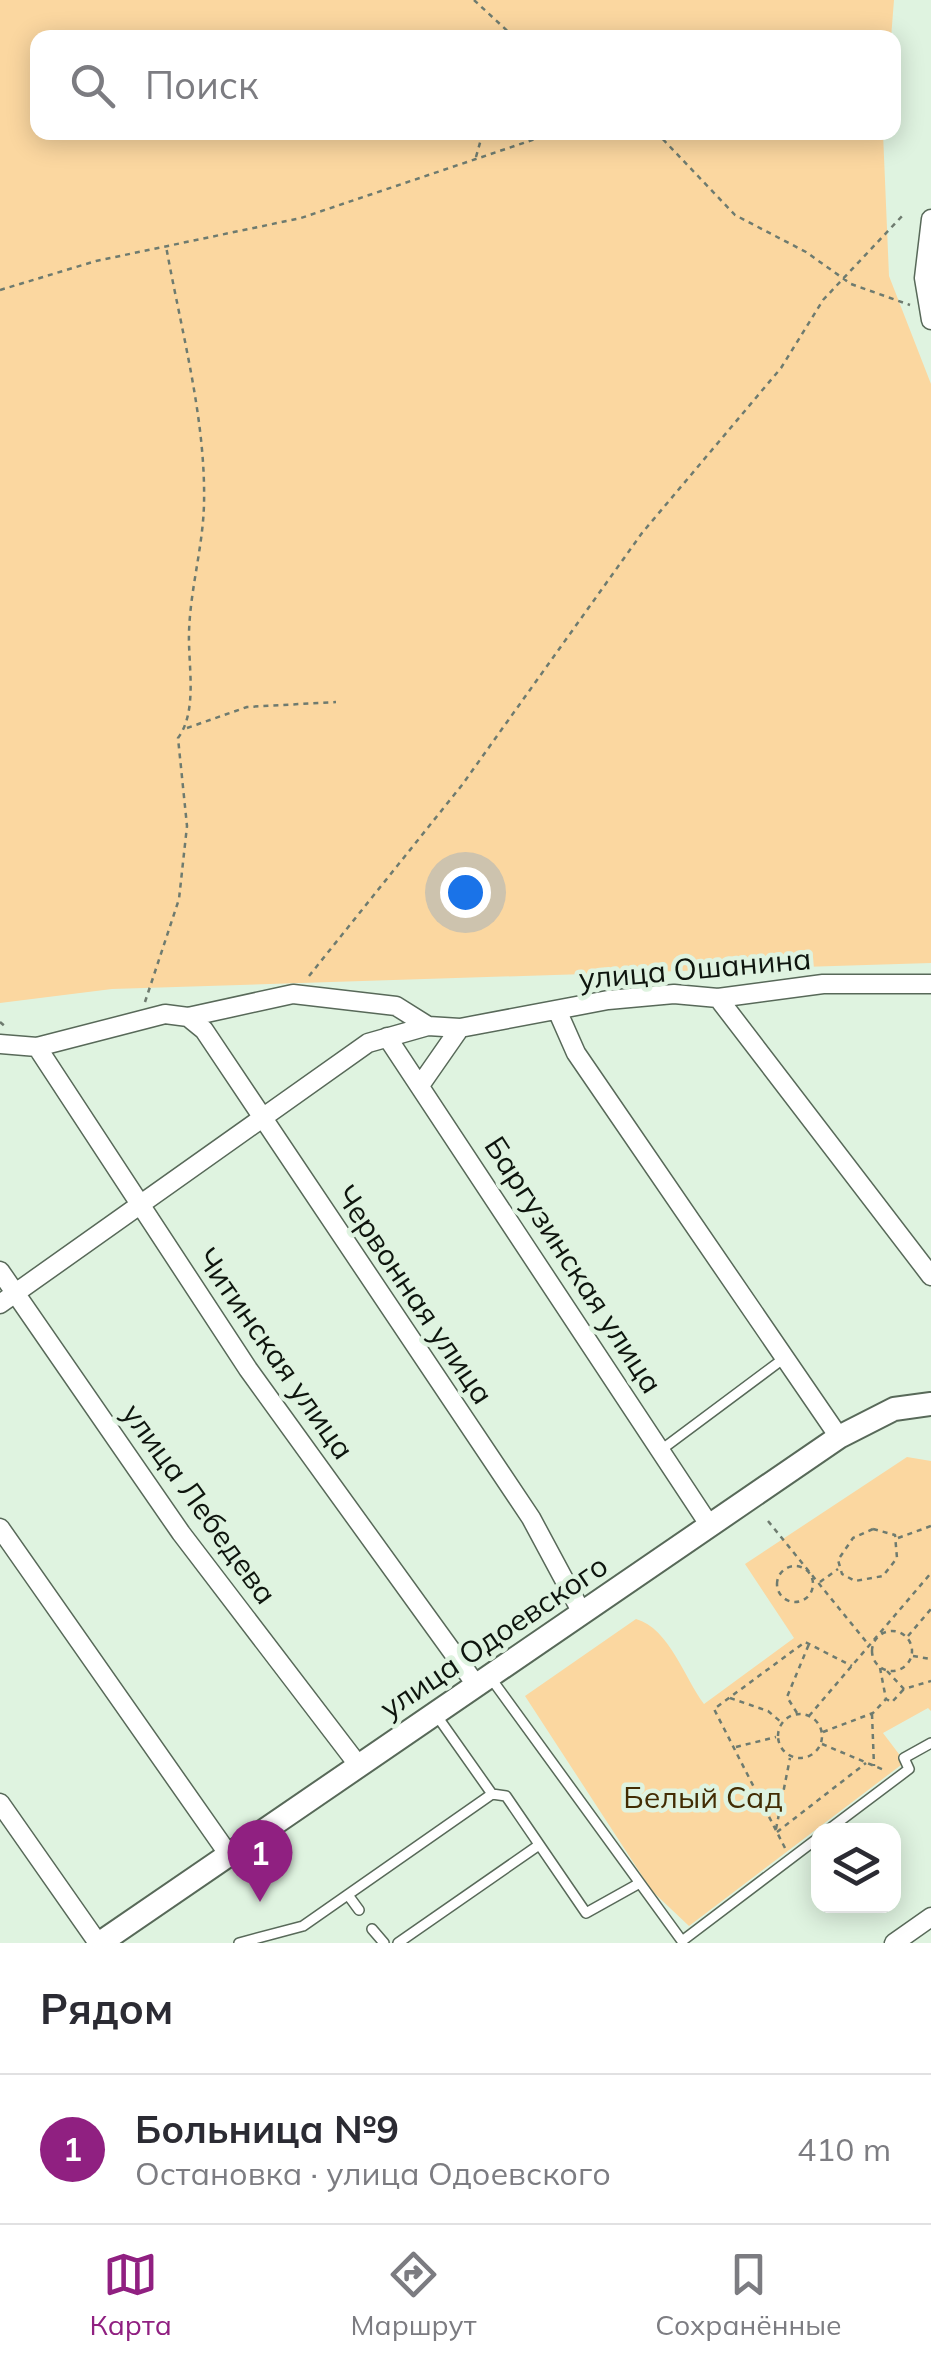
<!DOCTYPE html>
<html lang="ru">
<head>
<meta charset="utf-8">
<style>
	body { margin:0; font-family:Mulish,sans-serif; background:#f7f7f7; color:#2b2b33 }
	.controls { position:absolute; right:30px; bottom:30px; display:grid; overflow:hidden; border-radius:20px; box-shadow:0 5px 25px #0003 }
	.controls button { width:90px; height:90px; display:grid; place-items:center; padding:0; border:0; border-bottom:2px solid #e1e1e2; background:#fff; color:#2b2b33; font:50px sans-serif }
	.you { position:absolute; left:465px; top:892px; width:35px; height:35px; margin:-25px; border:8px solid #fff; border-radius:50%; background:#1a73e8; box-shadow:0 0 0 15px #1a73e833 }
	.badge { display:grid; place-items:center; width:65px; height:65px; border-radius:50%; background:#902081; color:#fff; font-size:32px; font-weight:700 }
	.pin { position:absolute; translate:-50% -82px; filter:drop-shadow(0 2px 5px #0008) }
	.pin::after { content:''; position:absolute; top:52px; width:35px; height:30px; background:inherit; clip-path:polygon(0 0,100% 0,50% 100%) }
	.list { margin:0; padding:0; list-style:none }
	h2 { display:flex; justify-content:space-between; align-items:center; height:130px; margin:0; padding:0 40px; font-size:42px }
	h2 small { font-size:32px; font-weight:400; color:#7c7c81 }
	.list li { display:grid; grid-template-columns:65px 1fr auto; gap:30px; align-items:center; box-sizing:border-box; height:150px; padding:0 40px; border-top:2px solid #e1e1e2 }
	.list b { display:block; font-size:38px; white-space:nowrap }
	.list p { margin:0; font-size:32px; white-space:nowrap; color:#7c7c81 }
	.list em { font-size:32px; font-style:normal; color:#7c7c81 }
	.icon { flex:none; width:55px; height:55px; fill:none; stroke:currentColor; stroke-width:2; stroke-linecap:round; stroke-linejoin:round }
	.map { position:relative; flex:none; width:931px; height:1943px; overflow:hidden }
	.search { position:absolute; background:#fff; box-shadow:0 5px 25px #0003; left:30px; right:30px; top:30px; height:110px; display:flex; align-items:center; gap:25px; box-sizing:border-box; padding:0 35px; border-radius:20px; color:#7c7c81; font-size:38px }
	.sheet { height:280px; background:#fff }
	nav { display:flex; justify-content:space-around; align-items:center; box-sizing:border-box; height:140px; border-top:2px solid #e1e1e2; background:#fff; font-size:28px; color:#7c7c81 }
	nav a { display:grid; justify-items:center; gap:5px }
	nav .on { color:#902081 }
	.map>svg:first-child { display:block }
	.green { fill:#fbd7a0 }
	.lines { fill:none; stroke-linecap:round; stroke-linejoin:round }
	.lane-casing { stroke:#586959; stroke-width:12 }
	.street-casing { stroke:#586959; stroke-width:21 }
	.secondary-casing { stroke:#586959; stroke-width:26 }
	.path { stroke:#6e7b6f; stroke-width:2.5; stroke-dasharray:5 5; stroke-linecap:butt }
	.lane { stroke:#fff; stroke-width:9 }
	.street { stroke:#fff; stroke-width:18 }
	.secondary { stroke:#fff; stroke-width:22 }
	.labels { text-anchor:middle; stroke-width:9; stroke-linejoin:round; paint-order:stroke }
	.street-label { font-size:30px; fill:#0e150e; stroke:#dff3e0 }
	.park-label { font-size:30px; fill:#422c03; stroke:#dff3e0 }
</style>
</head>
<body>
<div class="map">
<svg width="931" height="1943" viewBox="0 0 931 1943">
	<rect width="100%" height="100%" fill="#dff3e0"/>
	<!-- green -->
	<path class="green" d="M 0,0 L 894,0 L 891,38 L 38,38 L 38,132 L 883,133 L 889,276 L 931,384 L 931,963 L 112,989 L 0,1003 Z
		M 907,1457 L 931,1461 L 931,1711 L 928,1708 L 883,1733 L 905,1762 L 689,1926 L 652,1891 L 525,1696 L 636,1619 C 669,1628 685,1679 704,1704 L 794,1638 L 745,1564 Z"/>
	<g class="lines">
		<defs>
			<path id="lane" d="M 661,1450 L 783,1359
				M 490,1677 L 682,1941 L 818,1838
				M 437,1716 L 492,1794
				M 828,1830 L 909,1769 L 904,1758 L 931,1743
				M 348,1895 L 359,1910
				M 372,1929 L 384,1943
				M 239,1943 L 303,1926 L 492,1794 L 506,1796 L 586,1913 L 638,1884
				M 398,1943 L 539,1845"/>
			<path id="street" d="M 931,219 L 924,278 L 931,320
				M 718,998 L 931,1276
				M 557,1010 L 576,1053 L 839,1437
				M 188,1017 L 204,1030 L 531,1518 L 582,1613
				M 387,1037 L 710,1526
				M 0,1044 L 37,1047 L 165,1014 L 188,1017 L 293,994 L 396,1006 L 428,1026 L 460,1028 L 608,1000 L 674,994 L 718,998 L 823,984 L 931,984
				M 37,1047 L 248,1369 L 477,1686
				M 421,1084 L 460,1028
				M 0,1271 L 181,1533 L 359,1766
				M 0,1304 L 368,1043 L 428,1026
				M 0,1528 L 229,1855
				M 0,1803 L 98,1943
				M 894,1943 L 931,1917"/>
			<path id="secondary" d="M 100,1943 L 839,1437 L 894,1409 L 931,1404"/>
		</defs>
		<!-- lane casing -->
		<use href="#lane" class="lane-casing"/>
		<!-- street casing -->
		<use href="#street" class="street-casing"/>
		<!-- secondary casing -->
		<use href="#secondary" class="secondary-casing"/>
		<!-- path -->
		<path class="path" d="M 474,0 L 515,38
			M 656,132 L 735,215 L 806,252 L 851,284 L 910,305
			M 476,157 L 483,132
			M 0,290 L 96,261 L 301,218 L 556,132
			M 187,728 L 247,707 L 336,702
			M 309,976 L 462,785 L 642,533 L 781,368 L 823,300 L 904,214
			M 145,1002 L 179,899 L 187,826 L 178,738 C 198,711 188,665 189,633 C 190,590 203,547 204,504 C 206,419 181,330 166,246
			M 0,1022 L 7,1028
			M 768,1521 L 868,1644
			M 873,1529 L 895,1535 L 897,1558 L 883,1576 L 855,1581 L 842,1574 L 838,1560 L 853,1538 Z
			M 898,1538 L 931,1526
			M777 1584a18 18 0 1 1 36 0a18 18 0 1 1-36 0Z
			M 820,1582 L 838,1569
			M872 1651a20 20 0 1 1 40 0a20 20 0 1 1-40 0Z
			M 908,1636 L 931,1609
			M 913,1656 L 931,1659
			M 880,1668 L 886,1699 L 892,1702 L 904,1689
			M 887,1671 L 904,1689 L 931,1681
			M 730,1698 L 768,1711 L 781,1722
			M 797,1713 L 787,1697 L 809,1644
			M778 1736a22 22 0 1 1 44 0a22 22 0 1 1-44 0Z
			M 872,1714 L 874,1766
			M 809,1716 L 931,1573
			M 823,1732 L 873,1713 L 886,1699
			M 822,1744 L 884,1770
			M 736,1747 L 776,1737
			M 776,1829 L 790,1758
			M 777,1832 L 866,1763
			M 785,1848 L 714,1709 L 805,1642 L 852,1666"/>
		<!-- lane -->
		<use href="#lane" class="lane"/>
		<!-- street -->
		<use href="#street" class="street"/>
		<!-- secondary -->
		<use href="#secondary" class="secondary"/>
	</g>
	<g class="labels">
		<!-- street labels -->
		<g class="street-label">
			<text transform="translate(695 969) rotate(-5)" y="10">улица Ошанина</text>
			<text transform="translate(573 1265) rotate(57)" y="10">Баргузинская улица</text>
			<text transform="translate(414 1295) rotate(56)" y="10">Червонная улица</text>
			<text transform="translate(275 1354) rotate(55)" y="10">Читинская улица</text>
			<text transform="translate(199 1504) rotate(54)" y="10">улица Лебедева</text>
			<text transform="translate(494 1637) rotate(-34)" y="10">улица Одоевского</text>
		</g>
		<!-- park labels -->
		<g class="park-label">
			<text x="703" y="1808">Белый Сад</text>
		</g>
	</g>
</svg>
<div class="controls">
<button><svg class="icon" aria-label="layers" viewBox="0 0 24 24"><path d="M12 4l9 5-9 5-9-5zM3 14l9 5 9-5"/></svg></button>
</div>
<div class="you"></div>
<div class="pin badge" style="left:260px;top:1902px">1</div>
<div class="search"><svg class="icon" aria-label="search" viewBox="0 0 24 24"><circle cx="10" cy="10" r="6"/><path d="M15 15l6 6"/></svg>Поиск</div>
</div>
<section class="sheet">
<h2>Рядом<small></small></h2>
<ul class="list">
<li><span class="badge">1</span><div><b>Больница №9</b><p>Остановка · улица Одоевского</p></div><em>410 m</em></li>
</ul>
</section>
<nav>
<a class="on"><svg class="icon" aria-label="map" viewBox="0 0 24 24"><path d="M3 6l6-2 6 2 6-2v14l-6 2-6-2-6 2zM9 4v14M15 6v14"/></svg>Карта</a>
<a><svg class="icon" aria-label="directions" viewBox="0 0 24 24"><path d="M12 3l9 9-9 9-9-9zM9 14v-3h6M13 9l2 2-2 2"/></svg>Маршрут</a>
<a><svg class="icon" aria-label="saved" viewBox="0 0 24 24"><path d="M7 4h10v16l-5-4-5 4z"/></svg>Сохранённые</a>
</nav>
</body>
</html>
